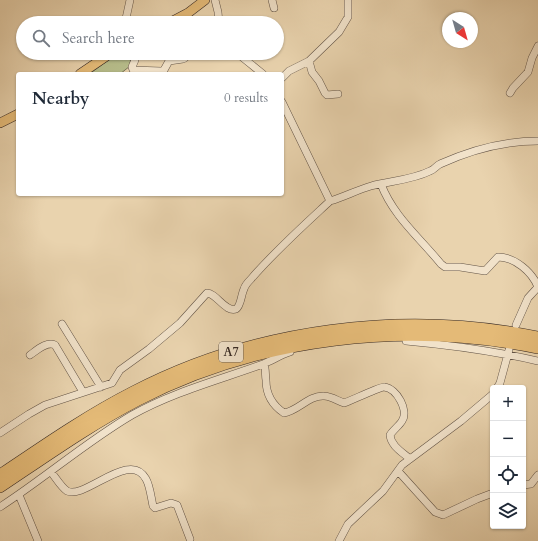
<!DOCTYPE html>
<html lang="en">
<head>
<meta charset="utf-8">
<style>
	body { margin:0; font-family:Cardo,serif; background:#f6f6f7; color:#1f2937 }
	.controls { position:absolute; right:12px; bottom:12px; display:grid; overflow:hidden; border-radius:4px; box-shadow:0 1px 3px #0004 }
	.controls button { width:36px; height:36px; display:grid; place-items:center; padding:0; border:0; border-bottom:1px solid #e0e1e3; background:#fff; color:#1f2937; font:20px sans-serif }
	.compass { position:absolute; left:442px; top:12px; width:36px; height:36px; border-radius:50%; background:#fff; box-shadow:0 1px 3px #0004; rotate:143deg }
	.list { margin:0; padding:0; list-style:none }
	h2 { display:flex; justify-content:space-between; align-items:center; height:52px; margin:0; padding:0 16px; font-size:17px }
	h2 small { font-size:13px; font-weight:400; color:#747a83 }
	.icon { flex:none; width:22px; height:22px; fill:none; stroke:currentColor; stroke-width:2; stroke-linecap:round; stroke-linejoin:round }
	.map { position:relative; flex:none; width:538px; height:541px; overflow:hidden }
	.search { position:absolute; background:#fff; box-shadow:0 1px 3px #0004; left:16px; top:16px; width:268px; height:44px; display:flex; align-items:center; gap:10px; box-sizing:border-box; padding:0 14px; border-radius:22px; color:#747a83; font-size:15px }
	.panel { position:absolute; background:#fff; box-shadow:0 1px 3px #0004; left:16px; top:72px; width:268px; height:124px; border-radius:4px }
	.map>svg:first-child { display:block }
	.green { fill:#b6bc8a; stroke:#767256 }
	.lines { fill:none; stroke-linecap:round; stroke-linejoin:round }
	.minor-casing { stroke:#625346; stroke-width:8 }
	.major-casing { stroke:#352823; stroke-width:10 }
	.highway-casing { stroke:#352823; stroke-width:12 }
	.minor { stroke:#f1e2ca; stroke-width:7 }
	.major { stroke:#e4ba77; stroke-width:9 }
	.highway { stroke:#e4ba77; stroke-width:11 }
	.labels { text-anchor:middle; stroke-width:4; stroke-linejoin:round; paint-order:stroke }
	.shield { fill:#f1e2ca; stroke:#6d6055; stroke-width:1 }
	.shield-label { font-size:12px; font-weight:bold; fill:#352823 }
</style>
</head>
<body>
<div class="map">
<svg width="538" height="541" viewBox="0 0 538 541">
	<rect width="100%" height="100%" fill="#e9d3ae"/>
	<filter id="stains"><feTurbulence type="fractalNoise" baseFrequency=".005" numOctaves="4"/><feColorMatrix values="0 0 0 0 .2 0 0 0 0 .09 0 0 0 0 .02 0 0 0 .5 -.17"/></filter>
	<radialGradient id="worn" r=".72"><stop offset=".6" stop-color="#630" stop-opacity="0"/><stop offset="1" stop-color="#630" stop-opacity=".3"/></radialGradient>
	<!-- green -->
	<path class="green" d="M 118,53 L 131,53 L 130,66 L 120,74 L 93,74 L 92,72 Z"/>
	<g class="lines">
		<defs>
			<path id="minor" d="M 215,0 L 218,12 L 219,23
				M 272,0 L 274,8
				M 125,23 L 130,0
				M 136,53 L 135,60 L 132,67 L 133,70 L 161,71 L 164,70 L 169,61 L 183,59 L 185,58 L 185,53
				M 237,53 L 263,74
				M 309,61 L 312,72 L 319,81 L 325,93 L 327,95 L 338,94
				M 282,78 L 289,71 L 309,61 L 339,32 L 348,17 L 348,0
				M 510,93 L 513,88 L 528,72 L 532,58 L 538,46
				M 282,102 L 330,201
				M 381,184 C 393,216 420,238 441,264 L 445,267 L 460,267 L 485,271 L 498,257 C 515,257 532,272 538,287
				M 62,324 L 101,387
				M 516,325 L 528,298 L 538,287
				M 406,341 C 450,345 494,351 538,361
				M 30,355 C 37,350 47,341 55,345 L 83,392
				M 264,364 C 266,369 265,374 266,380 C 266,395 272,405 284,413 C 298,411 309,395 324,396 C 331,396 338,401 344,403 C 350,401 382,386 384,387 C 397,388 409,411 402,421 C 399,426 393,430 390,435 C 391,446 402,452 410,459
				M 497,388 L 500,383 L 509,350
				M 0,433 L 29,414 L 45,405 L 112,383 L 120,370 L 149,349 L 180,323 L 207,293 C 216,293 226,313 236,309 C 241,306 241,295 244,289 C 245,285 248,282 251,279 C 275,251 303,226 330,201 C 344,197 357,190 371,186 C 390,181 412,180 430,171 C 434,170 436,166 440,164 C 471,150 504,141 538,141
				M 398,471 L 435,512 L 443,515 L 477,499 L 493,493
				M 51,472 C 56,478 61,487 67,491 C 85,500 130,449 146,479 C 150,486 151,497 153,506 L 155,508 L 171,503 L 177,505 L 190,539
				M 523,485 L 531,484 L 538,475
				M 19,495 L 38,541
				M 0,507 C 45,478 86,442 132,415 C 173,392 219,380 263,364 C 272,361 280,355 290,352
				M 339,541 L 348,524 L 383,491 L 402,465 L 461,421 L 493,394"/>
			<path id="major" d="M 169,23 L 188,13 L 205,0
				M 80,74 L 111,53
				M 0,123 L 18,114"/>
			<path id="highway" d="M 0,475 C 43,446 86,416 133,392 C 256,328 403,310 538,337
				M 0,487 C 45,457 90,425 138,400 C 260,337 405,321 538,348"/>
		</defs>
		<!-- minor casing -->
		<use href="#minor" class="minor-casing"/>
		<!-- major casing -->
		<use href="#major" class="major-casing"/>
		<!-- highway casing -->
		<use href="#highway" class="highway-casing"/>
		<!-- minor -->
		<use href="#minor" class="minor"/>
		<!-- major -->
		<use href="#major" class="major"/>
		<!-- highway -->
		<use href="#highway" class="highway"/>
	</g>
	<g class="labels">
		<!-- shield labels -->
		<rect class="shield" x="219" y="342" width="24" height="20" rx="3"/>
		<g class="shield-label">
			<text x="231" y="356">Α7</text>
		</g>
	</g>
	<rect width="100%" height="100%" filter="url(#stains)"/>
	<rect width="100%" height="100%" fill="url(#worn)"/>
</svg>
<div class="controls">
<button>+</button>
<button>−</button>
<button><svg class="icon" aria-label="locate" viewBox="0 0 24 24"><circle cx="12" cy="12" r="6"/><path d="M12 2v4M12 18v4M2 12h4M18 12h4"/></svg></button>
<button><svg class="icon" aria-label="layers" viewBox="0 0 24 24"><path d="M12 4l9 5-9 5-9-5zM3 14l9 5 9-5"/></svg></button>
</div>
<svg class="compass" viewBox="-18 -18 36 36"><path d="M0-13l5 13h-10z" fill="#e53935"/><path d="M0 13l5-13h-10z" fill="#747a83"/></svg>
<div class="search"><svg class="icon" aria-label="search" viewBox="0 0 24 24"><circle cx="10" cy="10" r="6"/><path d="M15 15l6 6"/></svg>Search here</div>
<section class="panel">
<h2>Nearby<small>0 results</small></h2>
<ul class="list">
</ul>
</section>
</div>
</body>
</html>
